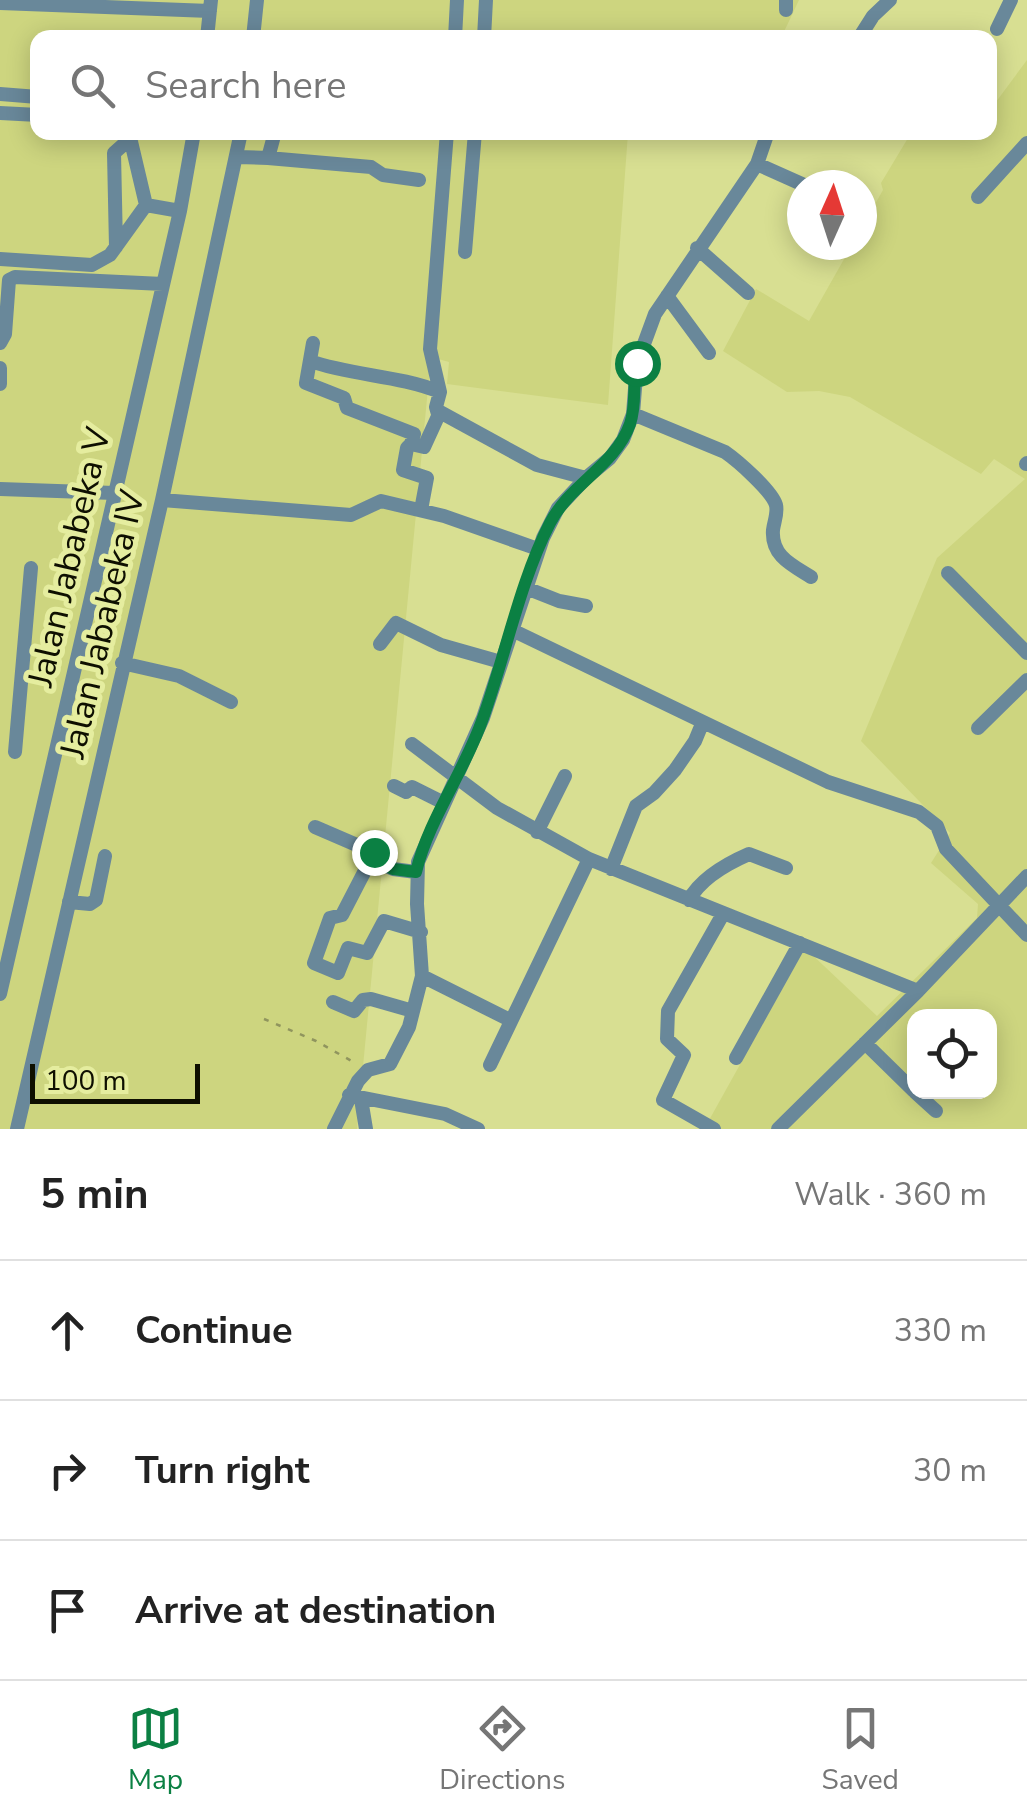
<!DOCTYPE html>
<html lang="en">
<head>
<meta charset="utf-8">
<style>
	body { margin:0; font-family:"Nunito Sans",sans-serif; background:#f6f6f6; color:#222 }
	.controls { position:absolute; right:30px; bottom:30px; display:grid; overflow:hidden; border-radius:20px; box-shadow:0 5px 25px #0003 }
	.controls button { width:90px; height:90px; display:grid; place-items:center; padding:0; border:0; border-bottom:2px solid #e0e0e0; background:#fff; color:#222; font:50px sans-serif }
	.compass { position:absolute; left:787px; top:170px; width:90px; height:90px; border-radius:50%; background:#fff; box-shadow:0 5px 25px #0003; rotate:3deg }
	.scale { position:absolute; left:30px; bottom:25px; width:170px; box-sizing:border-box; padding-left:10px; border:5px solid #0e0f00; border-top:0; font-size:28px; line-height:35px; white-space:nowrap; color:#0e0f00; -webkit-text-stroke:8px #e5ed9f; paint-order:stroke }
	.stop { position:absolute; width:30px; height:30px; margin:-22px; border:8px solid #0b8043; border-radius:50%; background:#fff }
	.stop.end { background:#0b8043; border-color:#fff; box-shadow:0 2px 10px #0008 }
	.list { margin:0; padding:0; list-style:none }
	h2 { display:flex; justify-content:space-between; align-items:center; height:130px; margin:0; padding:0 40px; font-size:42px }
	h2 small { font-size:32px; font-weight:400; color:#767676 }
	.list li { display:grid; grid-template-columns:65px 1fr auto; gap:30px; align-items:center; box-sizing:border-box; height:140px; padding:0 40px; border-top:2px solid #e0e0e0 }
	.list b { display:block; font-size:38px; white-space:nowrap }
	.list em { font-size:32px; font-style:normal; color:#767676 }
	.icon { flex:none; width:55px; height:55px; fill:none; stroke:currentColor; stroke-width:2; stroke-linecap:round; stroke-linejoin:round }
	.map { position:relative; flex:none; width:1027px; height:1129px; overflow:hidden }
	.search { position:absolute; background:#fff; box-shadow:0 5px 25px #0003; left:30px; right:30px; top:30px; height:110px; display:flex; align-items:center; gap:25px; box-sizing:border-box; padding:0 35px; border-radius:20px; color:#767676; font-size:38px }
	.sheet { height:550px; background:#fff }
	nav { display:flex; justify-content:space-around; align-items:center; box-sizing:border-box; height:140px; border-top:2px solid #e0e0e0; background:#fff; font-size:28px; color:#767676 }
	nav a { display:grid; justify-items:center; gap:5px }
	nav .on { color:#0b8043 }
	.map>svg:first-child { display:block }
	.built { fill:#cdd57f; fill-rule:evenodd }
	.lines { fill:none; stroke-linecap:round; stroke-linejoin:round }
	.path { stroke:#90955e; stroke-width:2.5; stroke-dasharray:5 8; stroke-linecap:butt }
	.minor { stroke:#69889a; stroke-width:14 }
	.route { stroke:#0b8043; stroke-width:12 }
	.labels { text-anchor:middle; stroke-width:10; stroke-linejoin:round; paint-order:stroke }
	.street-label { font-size:35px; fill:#0e0f00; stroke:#e5ed9f }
</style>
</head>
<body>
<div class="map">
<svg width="1027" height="1129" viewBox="0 0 1027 1129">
	<rect width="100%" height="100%" fill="#d8df92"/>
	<!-- built -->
	<path class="built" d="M 0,0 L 799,0 L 781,38 L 38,38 L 38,132 L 628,133 L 608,405 L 447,384 L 449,362 L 431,357 L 357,1129 L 0,1129 Z
		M 1027,60 L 1027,1129 L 716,1129 L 708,1122 L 805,948 L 877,1016 L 977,918 L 978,904 L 931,863 L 950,833 L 861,741 L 937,558 L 1025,479 L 994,459 L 981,474 L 850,397 L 819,391 L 787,392 L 723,351 L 756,289 L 809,321 L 852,245 L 862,245 L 862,227 L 883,190 L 881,183 L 911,133 L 990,132 L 990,110 ZM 914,1016 L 990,1016 L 990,1092 L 914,1092 Z"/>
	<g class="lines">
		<!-- path -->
		<path class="path" d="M 264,1019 L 316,1041 L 357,1064"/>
		<!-- minor -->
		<path class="minor" d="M 0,3 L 210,11
			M 786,10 L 786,0
			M 997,29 L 1011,0
			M 207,38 L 211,0
			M 253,38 L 257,0
			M 455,38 L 457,0
			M 484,38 L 486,0
			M 859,38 L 873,16 L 890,0
			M 0,94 L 38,97
			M 0,113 L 38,115
			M 129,133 L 146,205
			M 237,157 L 268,158 L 275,132
			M 268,158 L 371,167 L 383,175 L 419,180
			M 757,164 L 804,185
			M 978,197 L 1027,143
			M 116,247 L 114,153 L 132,137
			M 697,248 L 748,293
			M 465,252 L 475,132
			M 0,259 L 92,265 L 110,255 L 146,205 L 180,211
			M 667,296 L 709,353
			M 0,343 L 5,334 L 9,280 L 15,277 L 163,284
			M 313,343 L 306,383 L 344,398 L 347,408 L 414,434 L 411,444
			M 310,361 C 353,376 398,375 440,392
			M 0,368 L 0,384
			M 438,414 L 436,407 L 440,392 L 430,349 L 447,132
			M 633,414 L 725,452 C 738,461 772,491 776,505 C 778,513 774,522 773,530 C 771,556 792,565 811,577
			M 1026,464 L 1027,463
			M 0,489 L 114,493
			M 162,500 L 351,515 L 381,501 L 444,516 L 538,549
			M 421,510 L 427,478 L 403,470 L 407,448 L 411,444 L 424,447 L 440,412 L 537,465 L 586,478
			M 948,573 L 1027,653
			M 526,588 L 559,601 L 586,606
			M 512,630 L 828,782 L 919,812 L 937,826 L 946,849 L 1027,935
			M 380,644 L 396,623 L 441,645 L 501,662
			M 122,663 L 179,676 L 231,702
			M 978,728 L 1027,680
			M 412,744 L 497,808 L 589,859 L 918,991
			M 15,752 L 31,568
			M 394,786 L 406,792 L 412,787 L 444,803
			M 315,827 L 373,852 L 371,859 L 393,869 L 416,872
			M 537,832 L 565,776
			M 371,859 L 342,915 L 330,918 L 314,963 L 338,973 L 348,948 L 367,953 L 384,921 L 421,932
			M 611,869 L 636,806 L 654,793 L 675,770 L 695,741 L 702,724
			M 689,900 C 701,878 726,864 749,854 L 786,868
			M 69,902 L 90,904 L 96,900 L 105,856
			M 422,976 L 510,1020
			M 0,994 L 180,211 L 194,132
			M 333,1002 L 354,1011 L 363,1000 L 371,999 L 413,1011
			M 865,1043 L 914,1091
			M 736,1058 L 800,943
			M 490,1065 L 589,859
			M 915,1092 L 936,1111
			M 349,1095 L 445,1114 L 478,1129
			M 361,1099 L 366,1129
			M 17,1129 L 162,500 L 241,132
			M 334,1129 L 358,1081 L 368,1070 L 390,1064 L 409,1027 L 422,976 L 417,904 L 418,862 L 483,718 L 543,538 L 558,508 L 586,478 L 610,458 L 623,440 L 633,414 L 637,363 L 655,314 L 757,164 L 768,132
			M 714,1129 L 663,1100 L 684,1055 L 667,1039 L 668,1011 L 723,914
			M 778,1129 L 918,991 L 1027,876"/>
	</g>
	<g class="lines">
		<!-- route -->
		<path class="route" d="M 374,852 L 371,859 L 393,869 L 416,872 C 429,818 465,771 483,718 C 505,657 520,581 550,523 C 570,484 615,466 630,424 C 637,404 632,383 637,363"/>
	</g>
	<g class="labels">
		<!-- street labels -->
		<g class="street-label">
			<text transform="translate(69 557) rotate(-77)" y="12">Jalan Jababeka V</text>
			<text transform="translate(102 624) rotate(-77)" y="12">Jalan Jababeka IV</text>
		</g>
	</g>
</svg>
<div class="controls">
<button><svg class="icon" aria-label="locate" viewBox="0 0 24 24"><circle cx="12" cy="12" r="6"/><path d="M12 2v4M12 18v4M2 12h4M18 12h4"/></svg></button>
</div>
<svg class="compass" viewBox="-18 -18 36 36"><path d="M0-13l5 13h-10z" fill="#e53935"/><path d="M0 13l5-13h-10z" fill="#767676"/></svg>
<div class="scale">100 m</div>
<div class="stop" style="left:637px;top:363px"></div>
<div class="stop end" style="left:374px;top:852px"></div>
<div class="search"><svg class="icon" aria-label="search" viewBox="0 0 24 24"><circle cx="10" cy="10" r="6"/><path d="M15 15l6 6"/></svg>Search here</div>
</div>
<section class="sheet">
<h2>5 min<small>Walk · 360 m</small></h2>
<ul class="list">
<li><svg class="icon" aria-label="ahead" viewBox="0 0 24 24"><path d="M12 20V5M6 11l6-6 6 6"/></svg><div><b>Continue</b></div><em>330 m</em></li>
<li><svg class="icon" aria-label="right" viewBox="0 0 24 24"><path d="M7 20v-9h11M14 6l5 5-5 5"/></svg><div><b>Turn right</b></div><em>30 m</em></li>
<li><svg class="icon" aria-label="arrive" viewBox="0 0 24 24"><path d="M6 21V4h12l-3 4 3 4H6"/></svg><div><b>Arrive at destination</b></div></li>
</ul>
</section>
<nav>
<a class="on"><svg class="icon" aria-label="map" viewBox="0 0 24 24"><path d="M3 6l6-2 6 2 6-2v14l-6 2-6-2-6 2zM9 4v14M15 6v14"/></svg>Map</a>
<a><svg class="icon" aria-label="directions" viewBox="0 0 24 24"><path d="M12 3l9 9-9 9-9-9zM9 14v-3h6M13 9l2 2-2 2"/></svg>Directions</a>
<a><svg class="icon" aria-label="saved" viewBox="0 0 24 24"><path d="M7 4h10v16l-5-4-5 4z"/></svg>Saved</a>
</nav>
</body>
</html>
